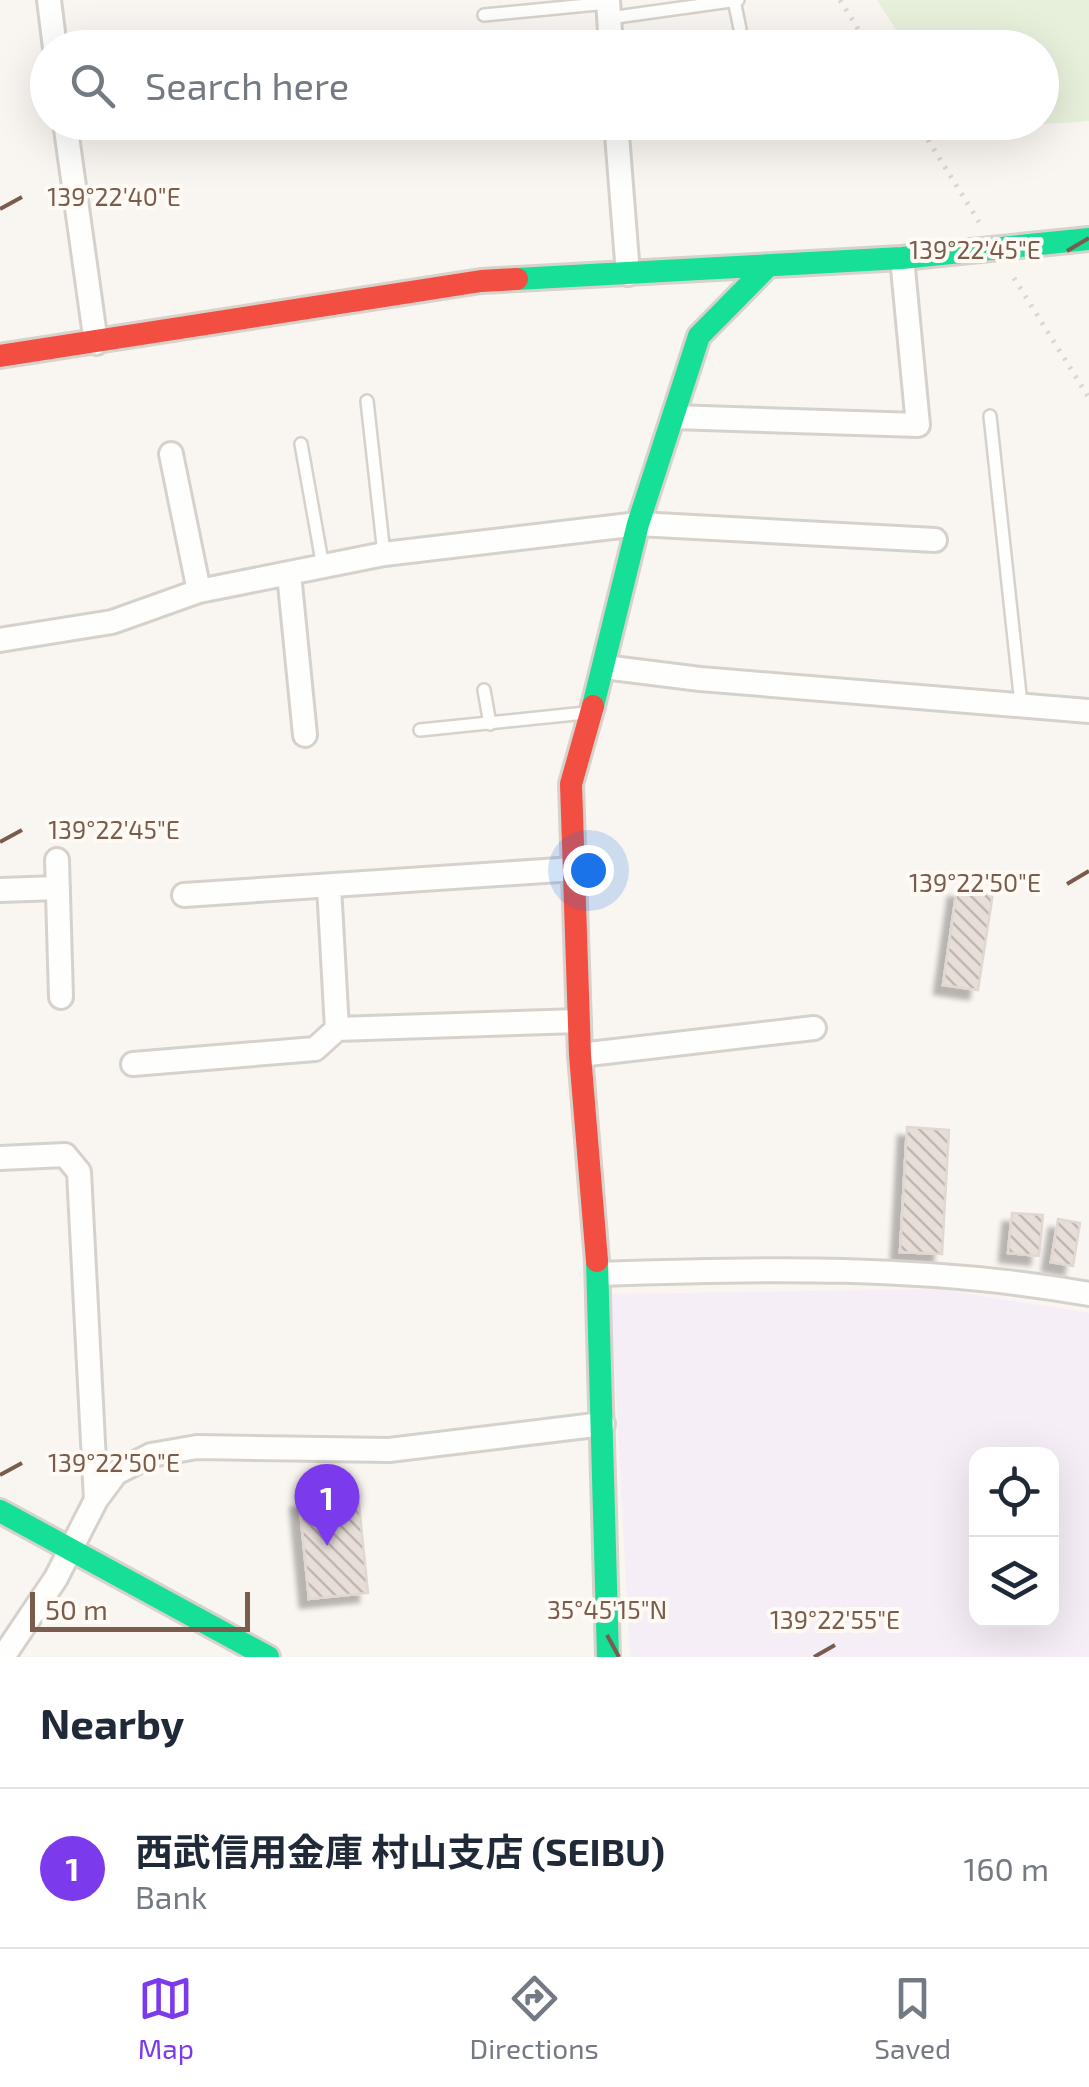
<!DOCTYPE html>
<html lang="en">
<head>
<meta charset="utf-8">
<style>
	body { margin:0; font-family:"Exo 2","Noto Sans JP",sans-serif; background:#f6f6f7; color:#1f2937 }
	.controls { position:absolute; right:30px; bottom:30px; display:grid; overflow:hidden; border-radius:20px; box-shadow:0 10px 40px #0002 }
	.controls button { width:90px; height:90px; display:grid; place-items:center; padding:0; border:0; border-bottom:2px solid #e0e1e3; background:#fff; color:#1f2937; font:50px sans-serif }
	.scale { position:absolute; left:30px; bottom:25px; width:220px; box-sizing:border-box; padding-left:10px; border:5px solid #7a5c4d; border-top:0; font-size:28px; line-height:35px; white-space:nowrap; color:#7a5c4d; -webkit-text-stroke:8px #fffaf3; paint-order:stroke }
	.you { position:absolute; left:588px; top:870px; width:35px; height:35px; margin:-25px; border:8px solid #fff; border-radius:50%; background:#1a73e8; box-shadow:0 0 0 15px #1a73e833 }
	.badge { display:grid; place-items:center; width:65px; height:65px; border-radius:50%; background:#7c3aed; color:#fff; font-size:32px; font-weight:700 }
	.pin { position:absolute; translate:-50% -82px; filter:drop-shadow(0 2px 5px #0008) }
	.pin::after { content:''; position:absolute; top:52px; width:35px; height:30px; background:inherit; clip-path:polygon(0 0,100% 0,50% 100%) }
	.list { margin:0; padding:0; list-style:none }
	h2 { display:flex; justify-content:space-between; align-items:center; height:130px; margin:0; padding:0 40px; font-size:42px }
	h2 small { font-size:32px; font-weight:400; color:#747a83 }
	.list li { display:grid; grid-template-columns:65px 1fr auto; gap:30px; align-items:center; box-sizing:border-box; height:160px; padding:0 40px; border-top:2px solid #e0e1e3 }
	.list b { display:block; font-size:38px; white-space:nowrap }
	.list p { margin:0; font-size:32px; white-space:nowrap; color:#747a83 }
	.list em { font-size:32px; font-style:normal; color:#747a83 }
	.icon { flex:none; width:55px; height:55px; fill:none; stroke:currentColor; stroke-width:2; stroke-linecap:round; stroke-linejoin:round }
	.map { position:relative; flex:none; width:1089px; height:1657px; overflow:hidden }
	.search { position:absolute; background:#fff; box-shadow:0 10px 40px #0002; left:30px; right:30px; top:30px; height:110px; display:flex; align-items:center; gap:25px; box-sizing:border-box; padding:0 35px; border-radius:55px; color:#747a83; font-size:38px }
	.sheet { height:290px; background:#fff }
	nav { display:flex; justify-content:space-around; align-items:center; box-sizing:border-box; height:140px; border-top:2px solid #e0e1e3; background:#fff; font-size:28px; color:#747a83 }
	nav a { display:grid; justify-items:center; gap:5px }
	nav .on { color:#7c3aed }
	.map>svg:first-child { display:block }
	.education { fill:#f6eef6; fill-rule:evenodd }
	.garden { fill:#e7f0db }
	.building { fill:url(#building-back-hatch); stroke:#e2d8d2; stroke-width:2.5; filter:url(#shadow) }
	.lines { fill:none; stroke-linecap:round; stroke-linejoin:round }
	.lane-casing { stroke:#d7d1cb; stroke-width:16 }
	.street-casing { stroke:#d7d1cb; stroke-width:28 }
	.fast-casing { stroke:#d9d2cb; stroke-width:28 }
	.jam-casing { stroke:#d9d2cb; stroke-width:28 }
	.path { stroke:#dcd5d0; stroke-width:5; stroke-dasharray:2.5 8; stroke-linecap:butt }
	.lane { stroke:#fefefd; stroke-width:11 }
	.street { stroke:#fefefd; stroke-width:22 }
	.fast { stroke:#16e098; stroke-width:22 }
	.jam { stroke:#f24e42; stroke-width:22 }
	.ticks { fill:none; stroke:#7a5c4d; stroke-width:4 }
	.ticks-label { font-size:25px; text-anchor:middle; fill:#7a5c4d; stroke:#fffaf3; stroke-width:8; stroke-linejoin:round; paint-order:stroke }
</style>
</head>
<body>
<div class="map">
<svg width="1089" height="1657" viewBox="0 0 1089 1657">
	<defs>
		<pattern id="building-back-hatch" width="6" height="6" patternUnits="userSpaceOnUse" patternTransform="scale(2.5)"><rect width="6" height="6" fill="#e6ded7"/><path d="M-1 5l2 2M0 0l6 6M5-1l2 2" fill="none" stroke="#bfb7b1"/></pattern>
		<filter id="shadow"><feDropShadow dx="-9" dy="9" stdDeviation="2.5" flood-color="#0004"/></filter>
	</defs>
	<rect width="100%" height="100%" fill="#f9f5f0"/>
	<!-- education -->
	<path class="education" d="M 938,1289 L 1089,1313 L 1089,1657 L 630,1657 L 611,1294 ZM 976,1454 L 1052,1454 L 1052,1620 L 976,1620 Z"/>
	<!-- garden -->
	<path class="garden" d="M 877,0 L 1089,0 L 1089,121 L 959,130 L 955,123 L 1042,122 L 1042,48 L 907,47 Z"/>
	<!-- building -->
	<path class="building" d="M 957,888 L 993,893 L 978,990 L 943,985 Z
		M 907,1127 L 949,1130 L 942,1254 L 900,1252 Z
		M 1012,1213 L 1043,1215 L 1039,1256 L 1008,1253 Z
		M 1058,1219 L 1080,1223 L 1073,1266 L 1051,1262 Z
		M 358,1495 L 368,1593 L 309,1599 L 299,1499 Z"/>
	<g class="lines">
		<defs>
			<path id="lane" d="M 734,0 L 740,29
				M 484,15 L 608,3
				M 609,18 L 738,0
				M 367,401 L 384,554
				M 990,416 L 1021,704
				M 301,444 L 323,567
				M 484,690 L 490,724
				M 420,730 L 585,713"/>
			<path id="street" d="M 49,0 L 55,48
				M 608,0 L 611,48
				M 65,122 L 96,343
				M 616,122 L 628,274
				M 674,417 L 918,425 L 902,258
				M 171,454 L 199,591
				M 289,574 L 305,735
				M 0,640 L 112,622 L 199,591 L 384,554 L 638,524 L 935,540
				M 604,667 L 700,679 L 1089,711
				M 57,860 L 61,997
				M 329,886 L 337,1029 L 579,1021
				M 0,890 L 58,888
				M 184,895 L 574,869
				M 580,1055 L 814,1028
				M 133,1064 L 315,1049 L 337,1029
				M 0,1158 L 65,1155 L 79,1172 L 96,1500
				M 598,1274 C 762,1268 927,1265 1089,1294
				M 3,1657 L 56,1578 L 96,1500 L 116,1473 L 151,1455 L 197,1447 L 389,1450 L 603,1424"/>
			<path id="fast" d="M 517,279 L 902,258 L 1089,239
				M 593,706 L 638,524 L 699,336 L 767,267
				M 597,1261 L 608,1657
				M 0,1511 L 268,1657"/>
			<path id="jam" d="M 0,356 L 481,281 L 517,279
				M 593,706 L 571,784 L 580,1055 L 597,1261"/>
		</defs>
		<!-- lane casing -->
		<use href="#lane" class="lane-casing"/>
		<!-- street casing -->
		<use href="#street" class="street-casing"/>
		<!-- fast casing -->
		<use href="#fast" class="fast-casing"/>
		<!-- jam casing -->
		<use href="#jam" class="jam-casing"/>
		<!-- path -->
		<path class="path" d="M 840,0 L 870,48
			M 917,122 L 979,222
			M 1014,278 L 1089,398"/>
		<!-- lane -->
		<use href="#lane" class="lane"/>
		<!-- street -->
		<use href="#street" class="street"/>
		<!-- fast -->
		<use href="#fast" class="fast"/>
		<!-- jam -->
		<use href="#jam" class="jam"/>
	</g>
	<!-- ticks -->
	<path class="ticks" d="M 0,209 L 22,197M 1067,251 L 1089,238M 0,842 L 22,830M 1067,884 L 1089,871M 0,1475 L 22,1463M 607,1635 L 619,1657M 814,1657 L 835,1645"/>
	<g class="ticks-label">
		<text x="114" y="206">139°22'40"E</text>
		<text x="975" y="259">139°22'45"E</text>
		<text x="114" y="839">139°22'45"E</text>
		<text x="975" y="892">139°22'50"E</text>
		<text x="114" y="1472">139°22'50"E</text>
		<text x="607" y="1619">35°45'15"N</text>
		<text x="835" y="1629">139°22'55"E</text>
	</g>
</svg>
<div class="controls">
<button><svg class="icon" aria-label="locate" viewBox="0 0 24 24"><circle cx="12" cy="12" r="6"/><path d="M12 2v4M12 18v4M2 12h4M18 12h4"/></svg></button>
<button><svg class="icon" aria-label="layers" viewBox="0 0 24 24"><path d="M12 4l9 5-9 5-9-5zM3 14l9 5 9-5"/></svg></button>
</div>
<div class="scale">50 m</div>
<div class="you"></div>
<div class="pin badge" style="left:327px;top:1546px">1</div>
<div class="search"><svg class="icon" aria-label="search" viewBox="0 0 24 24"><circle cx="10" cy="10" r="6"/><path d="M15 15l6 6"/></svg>Search here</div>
</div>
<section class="sheet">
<h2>Nearby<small></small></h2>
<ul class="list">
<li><span class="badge">1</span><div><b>西武信用金庫 村山支店 (SEIBU)</b><p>Bank</p></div><em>160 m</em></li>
</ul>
</section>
<nav>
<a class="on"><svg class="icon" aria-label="map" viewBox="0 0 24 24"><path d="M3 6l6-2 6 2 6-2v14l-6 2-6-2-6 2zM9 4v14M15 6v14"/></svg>Map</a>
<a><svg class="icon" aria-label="directions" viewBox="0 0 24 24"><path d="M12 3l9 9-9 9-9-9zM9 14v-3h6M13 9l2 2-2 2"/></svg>Directions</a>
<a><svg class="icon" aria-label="saved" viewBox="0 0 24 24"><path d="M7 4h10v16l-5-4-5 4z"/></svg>Saved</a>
</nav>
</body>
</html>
